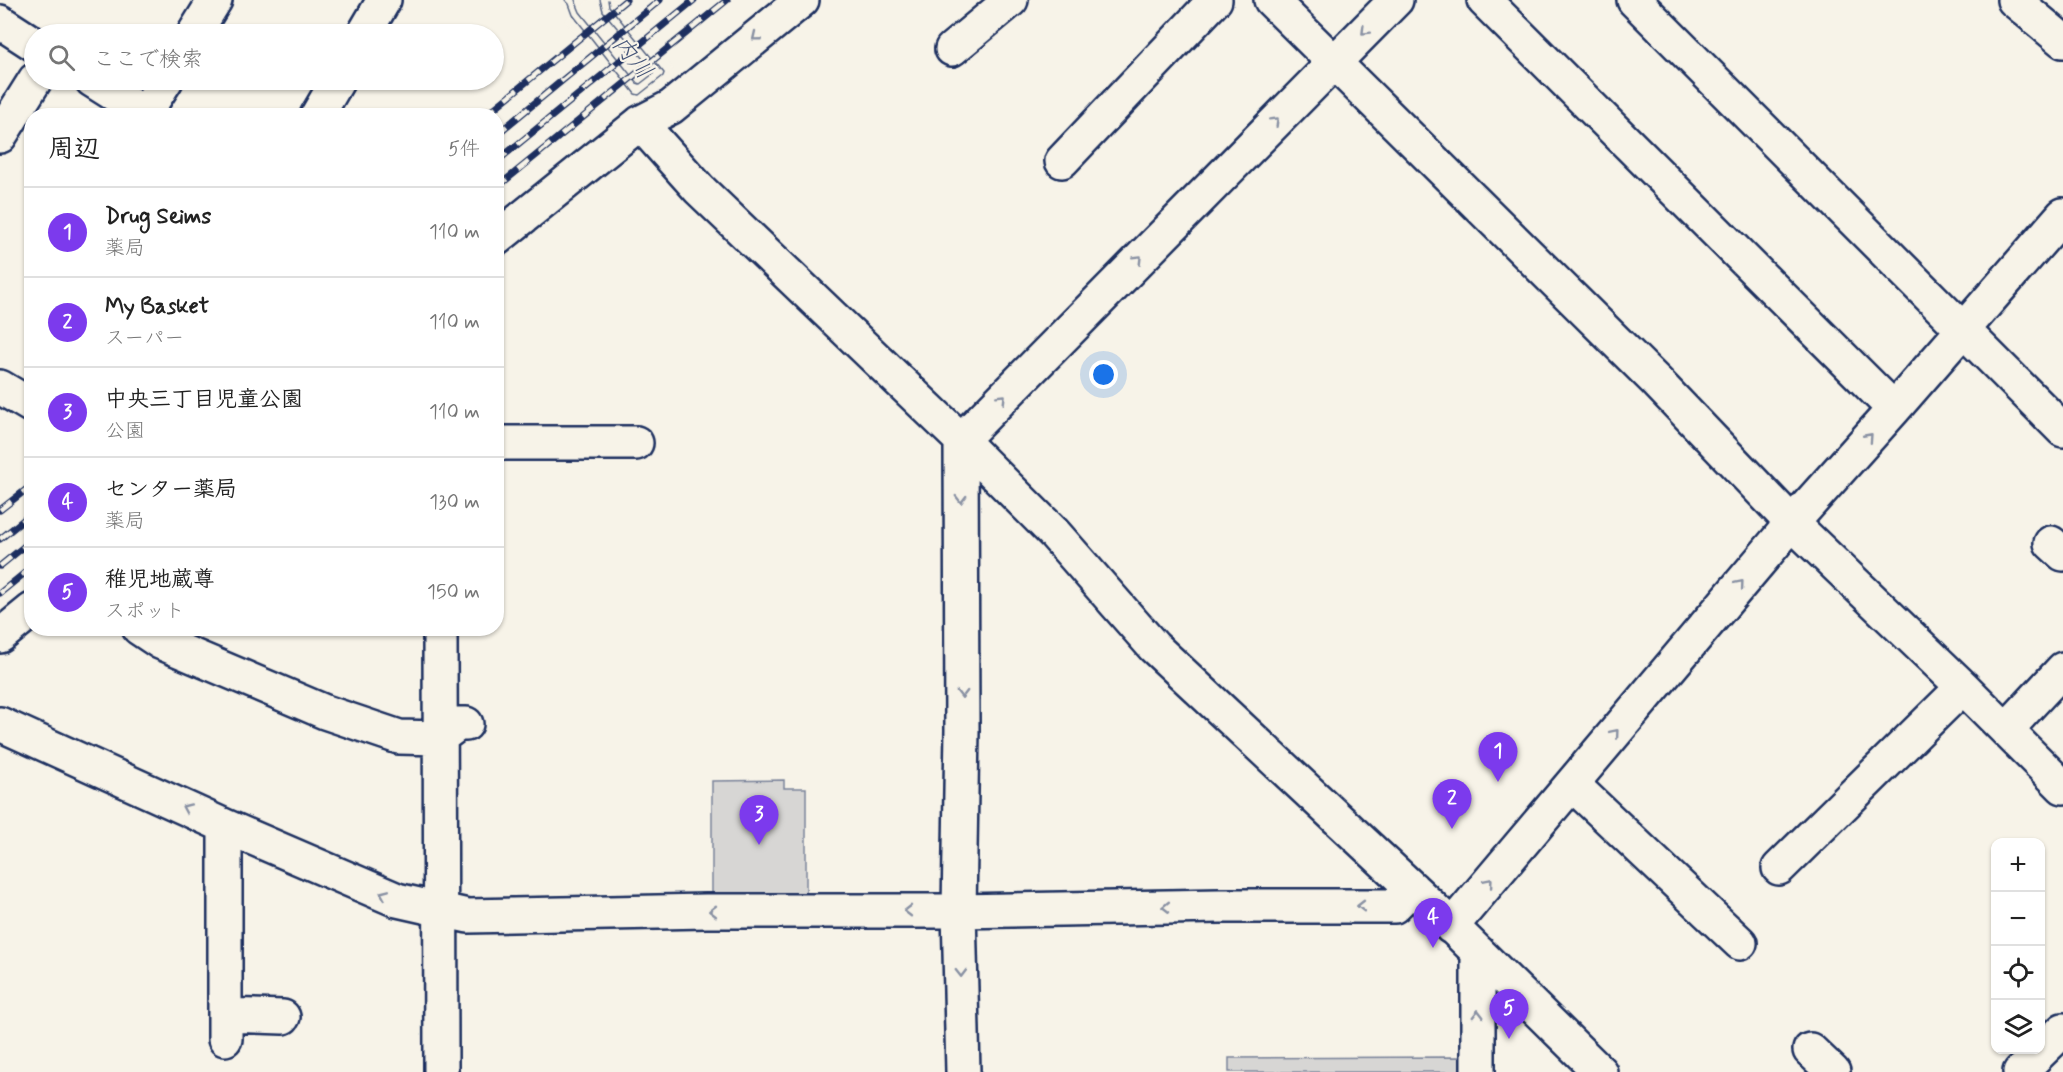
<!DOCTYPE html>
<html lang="ja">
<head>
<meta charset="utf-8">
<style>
	body { margin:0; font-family:Mynerve,"Klee One",sans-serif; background:#f2f2f2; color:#222 }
	.controls { position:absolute; right:18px; bottom:18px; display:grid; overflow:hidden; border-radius:12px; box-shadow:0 2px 4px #0004 }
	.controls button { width:54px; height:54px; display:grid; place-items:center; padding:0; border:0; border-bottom:2px solid #e0e0e0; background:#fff; color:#222; font:30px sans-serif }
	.you { position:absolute; left:1104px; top:375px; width:21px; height:21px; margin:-15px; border:4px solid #fff; border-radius:50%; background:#1a73e8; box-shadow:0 0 0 9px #1a73e833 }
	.badge { display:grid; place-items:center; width:39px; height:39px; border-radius:50%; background:#7c3aed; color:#fff; font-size:20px; font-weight:700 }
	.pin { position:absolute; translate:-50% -50px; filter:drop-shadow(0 2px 3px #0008) }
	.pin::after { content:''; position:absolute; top:32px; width:21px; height:18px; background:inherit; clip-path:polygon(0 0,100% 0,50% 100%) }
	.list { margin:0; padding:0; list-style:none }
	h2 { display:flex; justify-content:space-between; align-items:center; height:78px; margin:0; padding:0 24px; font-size:26px }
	h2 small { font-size:20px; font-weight:400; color:#767676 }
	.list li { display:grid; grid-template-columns:39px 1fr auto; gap:18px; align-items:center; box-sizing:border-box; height:90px; padding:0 24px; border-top:2px solid #e0e0e0 }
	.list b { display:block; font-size:22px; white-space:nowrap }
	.list p { margin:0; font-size:20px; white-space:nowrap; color:#767676 }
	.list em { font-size:20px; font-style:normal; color:#767676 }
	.icon { flex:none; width:33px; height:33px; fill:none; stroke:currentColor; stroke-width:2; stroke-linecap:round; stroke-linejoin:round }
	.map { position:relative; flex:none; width:2063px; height:1072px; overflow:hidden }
	.search { position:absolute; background:#fff; box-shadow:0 2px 4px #0004; left:24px; top:24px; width:480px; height:66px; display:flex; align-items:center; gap:15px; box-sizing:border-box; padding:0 21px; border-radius:33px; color:#767676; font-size:22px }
	.panel { position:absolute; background:#fff; box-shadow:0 2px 4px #0004; left:24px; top:108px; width:480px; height:528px; border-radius:24px }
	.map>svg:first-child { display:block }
	.park { fill:#d7d6d4; stroke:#798299; stroke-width:1.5 }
	.pier { fill:#f7f3e8 }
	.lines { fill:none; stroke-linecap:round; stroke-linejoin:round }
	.shore { stroke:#556382; stroke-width:1.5 }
	.minor-casing { stroke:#1b2f5e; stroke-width:38 }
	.minor { stroke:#f7f3e8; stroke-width:33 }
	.rail-casing { stroke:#1b2f5e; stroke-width:7 }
	.rail { stroke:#f7f3e8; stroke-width:4.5; stroke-dasharray:14; stroke-linecap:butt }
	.oneway { stroke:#8991a3 }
	.labels { text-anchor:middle; stroke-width:4.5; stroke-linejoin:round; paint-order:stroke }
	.water-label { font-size:24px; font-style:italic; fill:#465679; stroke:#f7f3e8 }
</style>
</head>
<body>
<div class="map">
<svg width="2063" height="1072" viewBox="0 0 2063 1072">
	<rect width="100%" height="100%" fill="#f7f3e8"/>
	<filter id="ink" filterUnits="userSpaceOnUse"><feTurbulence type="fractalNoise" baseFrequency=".0167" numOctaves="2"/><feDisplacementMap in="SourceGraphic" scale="12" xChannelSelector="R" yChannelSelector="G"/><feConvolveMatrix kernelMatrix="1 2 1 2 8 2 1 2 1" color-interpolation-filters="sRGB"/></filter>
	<g filter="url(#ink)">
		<!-- park -->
		<path class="park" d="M 784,780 L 784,788 L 806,788 L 806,902 L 712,902 L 712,781 Z
			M 1463,1057 L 1463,1072 L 1229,1072 L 1229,1058 Z"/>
		<!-- pier -->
		<path class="pier" d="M 589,0 L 616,0 L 673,69 L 632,103 L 565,20 Z"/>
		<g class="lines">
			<!-- shore -->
			<path class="shore" d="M 565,0 L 569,4 L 573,15 L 635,94 L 639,95 L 663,76 L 664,73 L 609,6 L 608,0
				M 575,0 L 580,12 L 637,83 L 640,84 L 653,74 L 653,71 L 603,11 L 600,0"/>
			<defs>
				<path id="minor" d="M 1271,0 L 1656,381 L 1792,523 L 1963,687 L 2063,787
					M 1484,0 L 1894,409
					M 1634,0 L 2063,430
					M 2014,0 L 2063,41
					M 0,22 L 34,44
					M 194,34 L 215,0
					M 364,34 L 384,0
					M 952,49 L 1011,0
					M 92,80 L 149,116
					M 145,113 L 166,80
					M 317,116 L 338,80
					M 640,123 L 699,189 L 961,440 L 1054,533 L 1154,647 L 1430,905 L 1600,1072
					M 0,136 L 35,80
					M 1062,161 L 1215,0
					M 496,239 L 640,123 L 671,107 L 802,0
					M 0,387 L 32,406
					M 496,443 L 636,443
					M 2051,543 L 2063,554
					M 139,628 L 160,642 L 325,712 L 399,737 L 439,738 L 458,724 L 466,724
					M 440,628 L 441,1072
					M 0,636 L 32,610
					M 0,724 L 225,826 L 397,900 L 468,916 L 706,911 L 959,911 L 1220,906 L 1394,906 L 1412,888
					M 2006,730 L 2063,669
					M 1572,784 L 1740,943
					M 1779,868 L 1963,687
					M 1451,927 L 1792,523 L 1894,409 L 2063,215
					M 1478,952 L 1478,1072
					M 225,1015 L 283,1017
					M 225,1039 L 225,826
					M 1810,1050 L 1833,1072
					M 963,1072 L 959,911 L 962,730 L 961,440 L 1396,0
					M 2020,1072 L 2063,1030"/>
			</defs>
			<!-- minor casing -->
			<use href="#minor" class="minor-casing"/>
			<!-- minor -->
			<use href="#minor" class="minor"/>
			<defs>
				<path id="rail" d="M 485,116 L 626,0
					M 496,135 L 660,0
					M 496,162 L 694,0
					M 496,188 L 727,0
					M 0,510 L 32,485
					M 0,539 L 32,513
					M 0,566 L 32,540
					M 0,593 L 32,567"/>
			</defs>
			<!-- rail casing -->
			<use href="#rail" class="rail-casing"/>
			<!-- rail -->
			<use href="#rail" class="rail"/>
		</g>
		<!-- one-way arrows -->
		<defs><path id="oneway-chevron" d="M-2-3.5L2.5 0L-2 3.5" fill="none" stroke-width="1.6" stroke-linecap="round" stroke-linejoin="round" transform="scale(1.5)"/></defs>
		<g class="oneway">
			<use href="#oneway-chevron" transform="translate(1365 31) rotate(135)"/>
			<use href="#oneway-chevron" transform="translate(756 37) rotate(141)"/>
			<use href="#oneway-chevron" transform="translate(1275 121) rotate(-45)"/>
			<use href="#oneway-chevron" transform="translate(1138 259) rotate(-45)"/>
			<use href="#oneway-chevron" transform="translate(1002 398) rotate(-45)"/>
			<use href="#oneway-chevron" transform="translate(1869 437) rotate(-48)"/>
			<use href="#oneway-chevron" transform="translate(961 499) rotate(90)"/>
			<use href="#oneway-chevron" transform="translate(1740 584) rotate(-50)"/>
			<use href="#oneway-chevron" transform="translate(962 694) rotate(90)"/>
			<use href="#oneway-chevron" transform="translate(1615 733) rotate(-50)"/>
			<use href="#oneway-chevron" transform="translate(186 808) rotate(-156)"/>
			<use href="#oneway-chevron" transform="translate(1489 882) rotate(-50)"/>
			<use href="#oneway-chevron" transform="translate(384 894) rotate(-157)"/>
			<use href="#oneway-chevron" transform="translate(1361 906) rotate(-180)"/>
			<use href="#oneway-chevron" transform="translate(1166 907) rotate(179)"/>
			<use href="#oneway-chevron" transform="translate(713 911) rotate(180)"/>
			<use href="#oneway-chevron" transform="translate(908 911) rotate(-180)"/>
			<use href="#oneway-chevron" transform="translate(961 973) rotate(89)"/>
			<use href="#oneway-chevron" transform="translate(1478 1014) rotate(-90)"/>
		</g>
	</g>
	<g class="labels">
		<!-- water labels -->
		<g class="water-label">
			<text transform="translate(633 57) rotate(50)" y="8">内川</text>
		</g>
	</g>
</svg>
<div class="controls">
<button>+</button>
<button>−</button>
<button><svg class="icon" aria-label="locate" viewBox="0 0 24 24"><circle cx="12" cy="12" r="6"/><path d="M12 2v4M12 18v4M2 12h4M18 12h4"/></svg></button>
<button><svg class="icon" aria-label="layers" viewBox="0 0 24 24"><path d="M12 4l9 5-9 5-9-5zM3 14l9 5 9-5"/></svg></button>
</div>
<div class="you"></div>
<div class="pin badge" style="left:1498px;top:782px">1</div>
<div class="pin badge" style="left:1452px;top:829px">2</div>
<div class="pin badge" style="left:759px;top:845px">3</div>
<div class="pin badge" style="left:1433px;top:948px">4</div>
<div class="pin badge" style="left:1509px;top:1039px">5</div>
<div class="search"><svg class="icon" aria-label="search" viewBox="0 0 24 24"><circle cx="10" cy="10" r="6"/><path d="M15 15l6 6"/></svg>ここで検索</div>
<section class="panel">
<h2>周辺<small>5件</small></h2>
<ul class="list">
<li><span class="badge">1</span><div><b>Drug Seims</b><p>薬局</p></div><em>110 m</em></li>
<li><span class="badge">2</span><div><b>My Basket</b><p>スーパー</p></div><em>110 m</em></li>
<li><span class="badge">3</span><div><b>中央三丁目児童公園</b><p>公園</p></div><em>110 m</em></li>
<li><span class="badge">4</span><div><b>センター薬局</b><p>薬局</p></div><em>130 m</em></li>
<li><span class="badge">5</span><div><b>稚児地蔵尊</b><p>スポット</p></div><em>150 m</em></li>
</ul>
</section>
</div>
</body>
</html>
